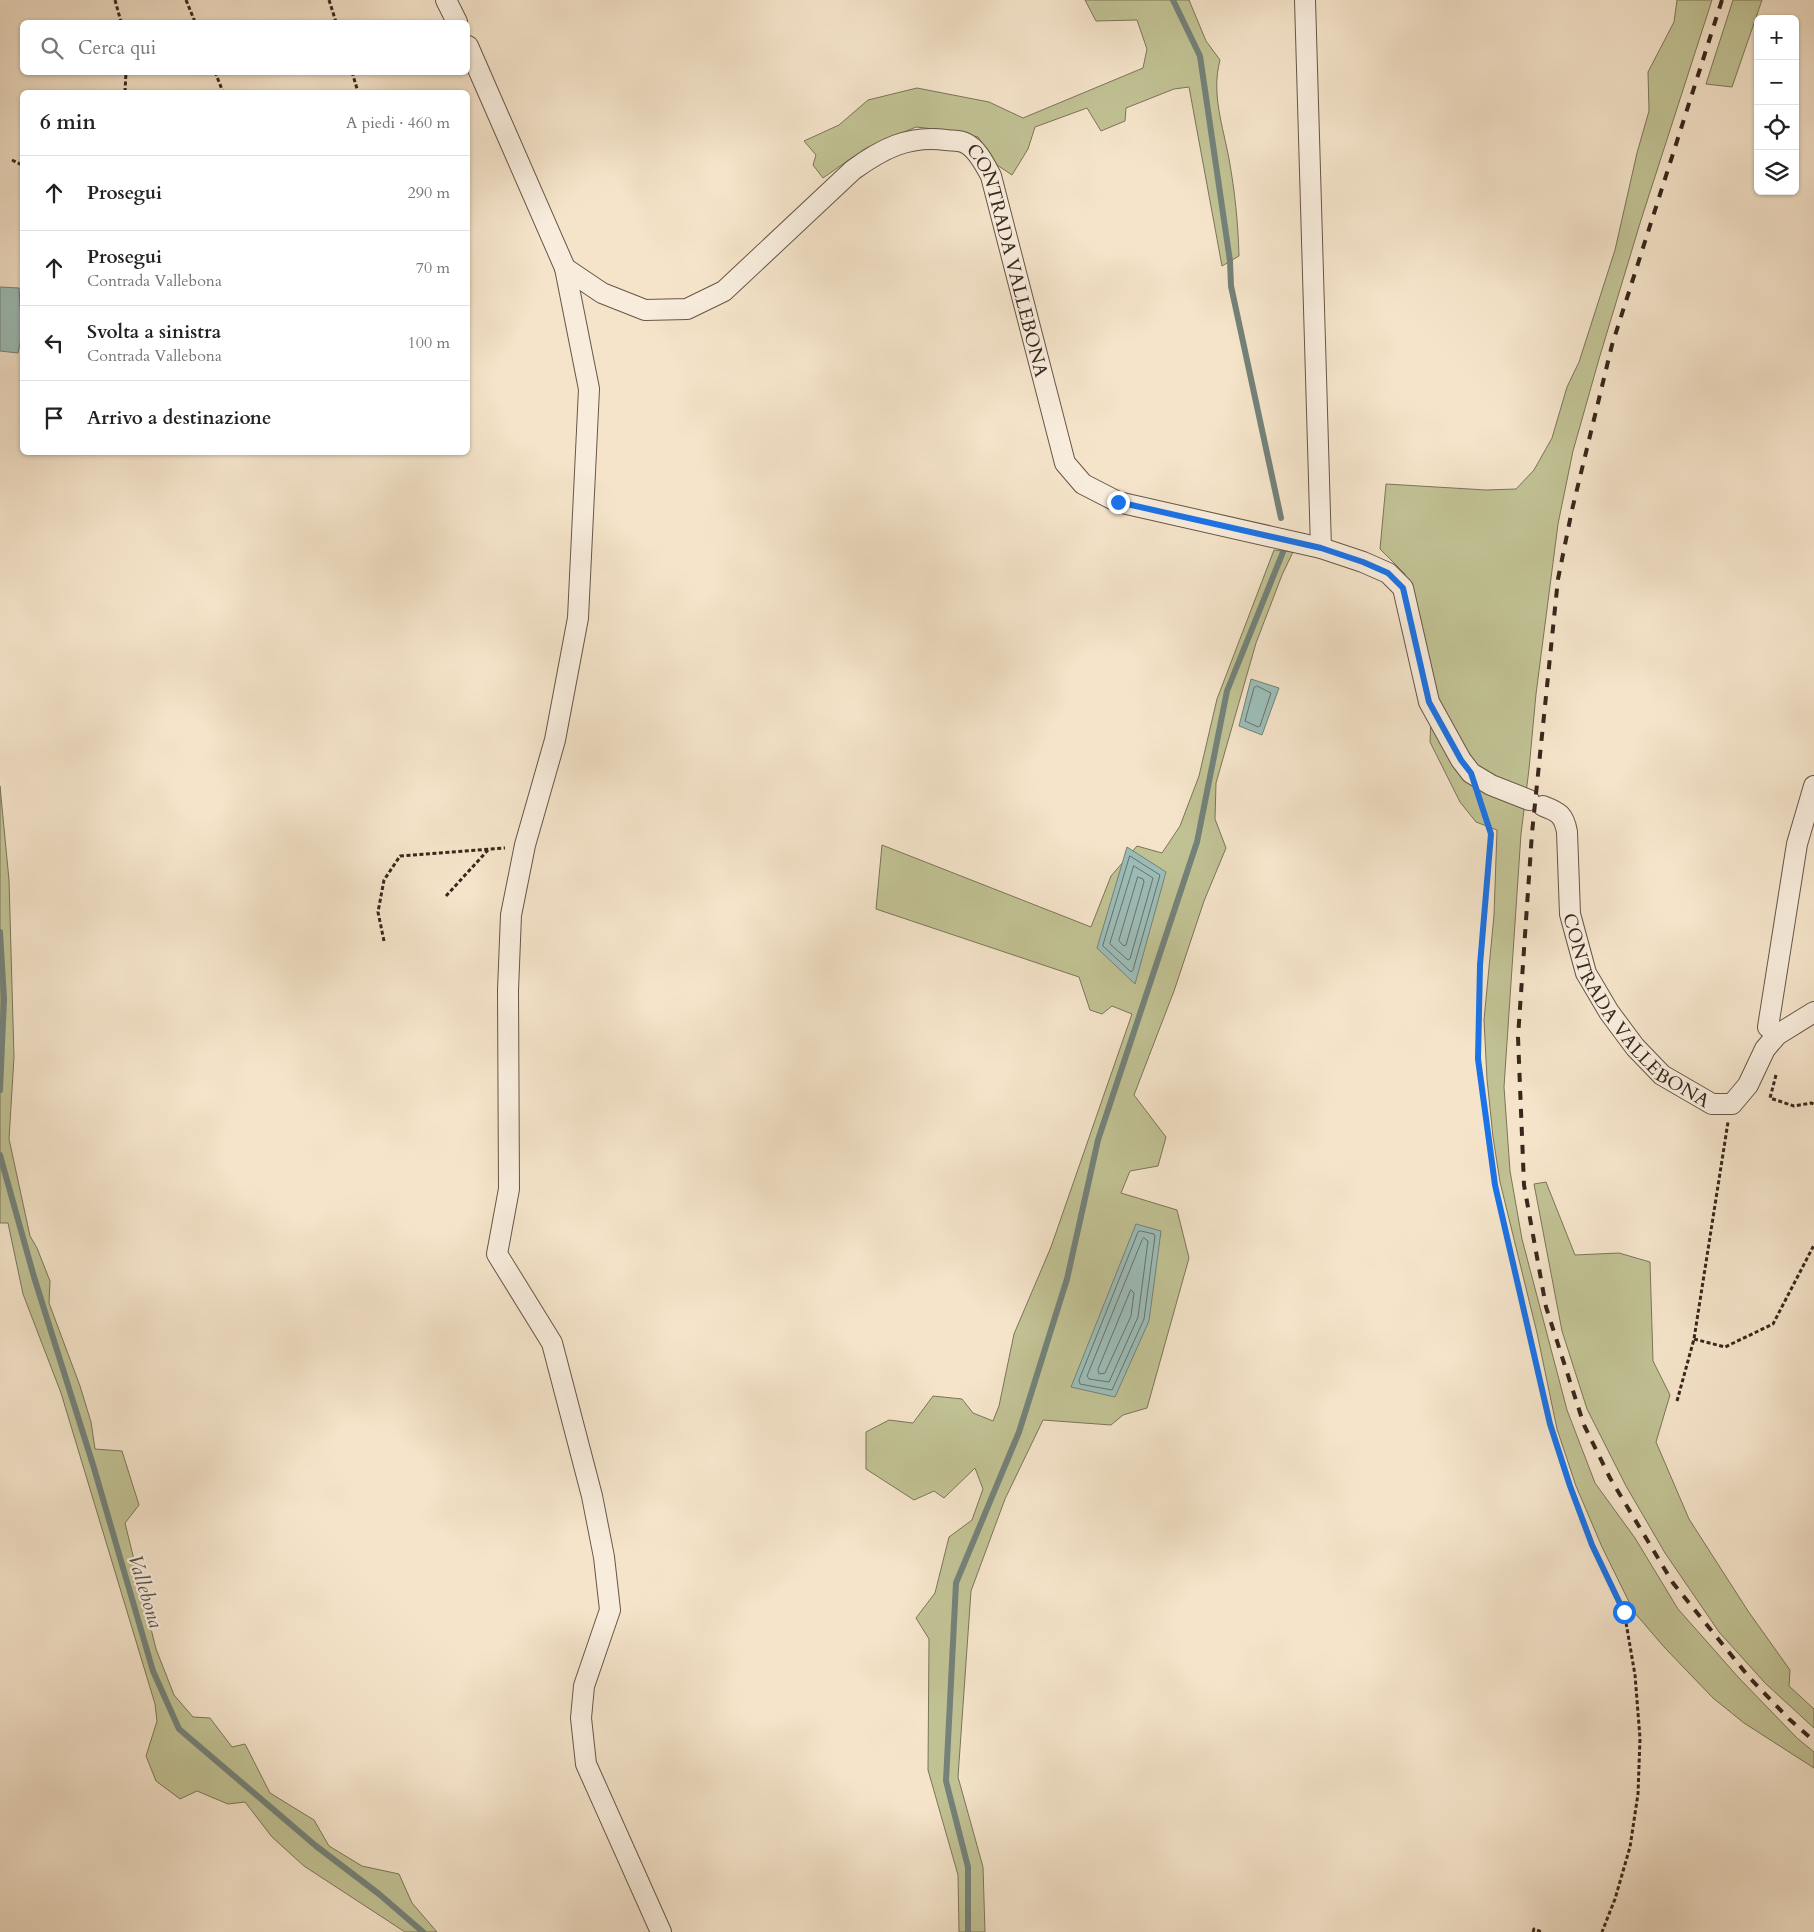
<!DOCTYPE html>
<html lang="it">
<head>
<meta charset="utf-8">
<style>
	body { margin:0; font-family:Cardo,serif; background:#f6f6f6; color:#222 }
	.controls { position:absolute; right:15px; top:15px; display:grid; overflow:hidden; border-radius:8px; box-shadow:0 1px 4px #0004 }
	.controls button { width:45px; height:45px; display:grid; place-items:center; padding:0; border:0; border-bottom:1px solid #e0e0e0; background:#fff; color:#222; font:25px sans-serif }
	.stop { position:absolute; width:15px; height:15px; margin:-11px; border:4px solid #1a73e8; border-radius:50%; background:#fff }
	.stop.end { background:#1a73e8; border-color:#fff; box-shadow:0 1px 5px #0008 }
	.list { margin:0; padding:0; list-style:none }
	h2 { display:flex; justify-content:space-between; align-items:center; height:65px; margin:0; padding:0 20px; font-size:21px }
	h2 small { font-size:16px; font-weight:400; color:#767676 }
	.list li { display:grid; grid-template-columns:32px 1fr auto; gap:15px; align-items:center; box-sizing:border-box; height:75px; padding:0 20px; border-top:1px solid #e0e0e0 }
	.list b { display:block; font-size:19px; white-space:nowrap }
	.list p { margin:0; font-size:16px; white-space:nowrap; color:#767676 }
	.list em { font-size:16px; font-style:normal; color:#767676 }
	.icon { flex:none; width:28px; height:28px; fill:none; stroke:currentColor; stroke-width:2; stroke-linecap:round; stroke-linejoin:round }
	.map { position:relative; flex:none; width:1814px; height:1932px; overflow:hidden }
	.search { position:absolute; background:#fff; box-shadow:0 1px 4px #0004; left:20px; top:20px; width:450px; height:55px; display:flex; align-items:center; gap:12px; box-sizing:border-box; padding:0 18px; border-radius:8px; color:#767676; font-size:19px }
	.panel { position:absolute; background:#fff; box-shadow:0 1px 4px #0004; left:20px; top:90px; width:450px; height:365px; border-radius:8px }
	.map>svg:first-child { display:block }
	.green { fill:#c1c294; stroke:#7c7458 }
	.water { fill:#9cbeb9; stroke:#74827a }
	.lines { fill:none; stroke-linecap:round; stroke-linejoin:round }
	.shore { stroke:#6a726a; stroke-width:1 }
	.stream { stroke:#74827a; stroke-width:6 }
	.minor-casing { stroke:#675648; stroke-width:22 }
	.path { stroke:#38271c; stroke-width:3; stroke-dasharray:4 2.5; stroke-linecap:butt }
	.minor { stroke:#f8eddd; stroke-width:20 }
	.rail { stroke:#38271c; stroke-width:4; stroke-dasharray:9 9; stroke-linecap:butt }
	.route { stroke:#1a73e8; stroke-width:6 }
	.labels { text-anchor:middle; stroke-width:4.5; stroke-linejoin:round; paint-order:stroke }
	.street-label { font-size:19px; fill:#38271c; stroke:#f8eddd }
	.water-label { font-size:20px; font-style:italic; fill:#56544b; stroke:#f8eddd }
</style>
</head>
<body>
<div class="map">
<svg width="1814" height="1932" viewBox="0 0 1814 1932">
	<rect width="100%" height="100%" fill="#f5e4ca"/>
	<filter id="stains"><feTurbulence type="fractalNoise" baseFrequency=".004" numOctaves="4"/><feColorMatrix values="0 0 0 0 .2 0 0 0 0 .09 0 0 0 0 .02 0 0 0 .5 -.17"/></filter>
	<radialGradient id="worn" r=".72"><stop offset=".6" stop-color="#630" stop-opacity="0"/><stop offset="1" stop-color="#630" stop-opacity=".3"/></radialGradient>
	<!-- green -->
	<path class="green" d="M 1085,0 L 1189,0 L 1206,41 L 1220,60 C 1211,94 1223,126 1229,159 C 1235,192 1238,222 1239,256 L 1222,266 L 1189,87 L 1174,89 L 1126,108 L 1125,121 L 1101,131 L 1087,108 L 1035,127 L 1028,149 L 1012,175 L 997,165 L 978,137 L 952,131 L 916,127 L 866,148 L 823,178 L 813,165 L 816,155 L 804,141 L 839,125 L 868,100 L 917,88 L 989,102 L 1023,118 L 1143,68 L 1147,49 L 1137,20 L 1096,21 Z
		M 1677,0 L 1712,0 L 1641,220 L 1599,359 L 1573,451 L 1558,524 L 1536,694 L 1529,769 L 1521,834 L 1504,1087 L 1510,1171 L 1522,1239 L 1567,1410 L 1595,1483 L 1635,1538 L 1678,1609 L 1739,1678 L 1797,1738 L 1814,1752 L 1814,1768 L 1744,1723 L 1713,1698 L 1665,1648 L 1634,1612 L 1602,1547 L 1576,1486 L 1557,1429 L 1537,1333 L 1500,1182 L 1493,1137 L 1487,1079 L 1484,1020 L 1494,915 L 1497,830 L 1476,822 L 1460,802 L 1430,742 L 1432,689 L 1405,574 L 1380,549 L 1386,484 L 1486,490 L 1516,489 L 1534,470 L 1552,438 L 1567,387 L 1579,362 L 1615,250 L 1637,153 L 1649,111 L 1648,72 L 1674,22 Z
		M 1733,0 L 1762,0 L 1732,87 L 1706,84 Z
		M 1274,550 L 1293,552 L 1282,575 L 1256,643 L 1216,783 L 1215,819 L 1226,848 L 1204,901 L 1174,991 L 1134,1095 L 1166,1137 L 1158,1166 L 1130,1171 L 1121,1193 L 1177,1210 L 1189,1258 L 1147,1408 L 1123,1415 L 1111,1425 L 1043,1420 L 1005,1499 L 971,1591 L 958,1777 L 983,1867 L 985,1932 L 959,1932 L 958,1875 L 928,1770 L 929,1639 L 916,1618 L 935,1593 L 949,1537 L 972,1520 L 983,1489 L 975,1468 L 944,1498 L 934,1491 L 914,1500 L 866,1469 L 866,1432 L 889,1420 L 913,1423 L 933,1396 L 962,1399 L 973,1413 L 993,1421 L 999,1406 L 1014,1334 L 1051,1247 L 1132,1014 L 1112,1006 L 1102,1014 L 1090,1010 L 1079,977 L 876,909 L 882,845 L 1091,927 L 1111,876 L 1137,846 L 1162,853 L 1180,826 L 1199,776 L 1217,699 Z
		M 0,786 L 9,880 L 14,1057 L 9,1139 L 30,1236 L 37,1248 L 50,1281 L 49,1303 L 80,1386 L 91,1422 L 95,1449 L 122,1451 L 139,1505 L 125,1523 L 156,1649 L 174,1695 L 193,1717 L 210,1718 L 232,1747 L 245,1744 L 270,1793 L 314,1820 L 329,1846 L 362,1866 L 399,1874 L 412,1903 L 437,1932 L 405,1932 L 304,1866 L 272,1837 L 245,1802 L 228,1804 L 197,1791 L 180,1799 L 156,1781 L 146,1756 L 157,1721 L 155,1704 L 61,1393 L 23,1294 L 8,1223 L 0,1223 Z
		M 1546,1182 L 1575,1255 L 1619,1253 L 1650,1262 L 1653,1361 L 1670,1395 L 1656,1442 L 1689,1519 L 1748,1611 L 1790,1670 L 1789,1686 L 1814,1709 L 1814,1728 L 1765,1683 L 1719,1632 L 1665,1553 L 1626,1486 L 1587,1409 L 1562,1331 L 1534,1184 Z"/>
	<!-- water -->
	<path class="water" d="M 0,287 L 19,288 L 22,335 L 18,353 L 0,351 Z
		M 1251,679 L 1279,688 L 1262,735 L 1239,726 Z
		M 1127,847 L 1166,872 L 1135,984 L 1097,948 Z
		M 1136,1224 L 1161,1231 L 1149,1321 L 1115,1397 L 1071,1387 Z"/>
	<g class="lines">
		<!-- shore -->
		<path class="shore" d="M 1257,686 L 1271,693 L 1260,726 L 1258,727 L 1245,721 L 1254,688 Z
			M 1130,856 L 1160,875 L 1133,970 L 1131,972 L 1103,946 Z
			M 1134,866 L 1153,878 L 1130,959 L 1128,960 L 1110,944 Z
			M 1138,877 L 1143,879 L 1144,882 L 1126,945 L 1124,946 L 1119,941 Z
			M 1141,1231 L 1154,1234 L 1155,1236 L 1144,1319 L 1112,1390 L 1080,1384 L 1079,1380 L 1138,1232 Z
			M 1144,1238 L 1148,1241 L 1138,1317 L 1109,1382 L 1089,1379 L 1087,1376 L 1142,1240 Z
			M 1131,1290 L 1134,1293 L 1131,1316 L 1105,1373 L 1099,1374 L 1098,1370 Z"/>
		<!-- stream -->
		<path class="stream" d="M 1173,0 L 1200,56 L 1230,261 L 1231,286 L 1281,518
			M 0,932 L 4,999 L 0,1090
			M 0,1155 L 34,1277 L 94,1468 L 153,1671 L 179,1729 L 316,1846 L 379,1894 L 423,1932
			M 968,1932 L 968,1867 L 946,1781 L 956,1583 L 1019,1432 L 1067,1279 L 1098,1140 L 1197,842 L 1227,691 L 1283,552"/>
		<defs>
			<g id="minor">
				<path d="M 446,0 L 457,22"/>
				<path d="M 1305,0 L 1321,548"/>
				<path id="s1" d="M 468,46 L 565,268 L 602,293 L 645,310 L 687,309 L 724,291 L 853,170 C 882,149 908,135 946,140 C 951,141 960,140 965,143 C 977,148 985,165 991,176 L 1065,463 L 1083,484 L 1118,502 L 1321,548 L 1363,562 L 1388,573 L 1403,588 L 1429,702 L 1461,760 L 1471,773 L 1491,785 L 1529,800"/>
				<path d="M 565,268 L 589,389 L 578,618 L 555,740 L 525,845 L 511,915 L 508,990 L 509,1189 L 497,1254 L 552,1343 L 592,1496 L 604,1557 L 610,1610 L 584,1686 L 581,1718 L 586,1764 L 661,1932"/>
				<path id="s2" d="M 1543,806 C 1559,812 1564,815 1567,832 L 1570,914 L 1586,973 L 1609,1012 L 1635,1047 L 1662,1075 L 1712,1104 L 1732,1104 L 1748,1085 L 1765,1049 L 1777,1035 L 1814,1012"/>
				<path d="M 1777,1035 L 1768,1027 L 1797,844 L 1814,786"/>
			</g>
		</defs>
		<!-- minor casing -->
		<use href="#minor" class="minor-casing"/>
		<!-- path -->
		<path class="path" d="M 115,0 L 121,22
			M 186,0 L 195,22
			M 329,0 L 336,22
			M 215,72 L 223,92
			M 352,72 L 358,92
			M 125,92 L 126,72
			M 12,160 L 22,165
			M 1481,802 L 1491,834 L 1480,965 L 1478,1059 L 1495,1185 L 1550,1424 L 1570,1487 L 1592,1545 L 1624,1611 L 1635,1675 L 1640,1738 L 1638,1794 L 1630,1847 L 1615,1899 L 1602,1932
			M 446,896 L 488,850
			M 384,941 L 378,912 L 384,880 L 400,856 L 505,848
			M 1776,1075 L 1770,1098 L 1794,1106 L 1811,1103 L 1814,1104
			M 1694,1339 L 1725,1347 L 1773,1324 L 1814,1245
			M 1677,1401 L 1694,1339 L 1728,1122
			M 1533,1932 L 1534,1929 L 1542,1932"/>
		<!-- minor -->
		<use href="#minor" class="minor"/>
		<!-- rail -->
		<path class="rail" d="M 1722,0 L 1612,345 L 1572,510 L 1558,579 L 1532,833 L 1518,1037 L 1524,1185 L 1546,1307 L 1584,1425 L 1610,1478 L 1673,1583 L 1749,1677 L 1789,1719 L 1814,1741"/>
	</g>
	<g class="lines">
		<!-- route -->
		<path class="route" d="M 1118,502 L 1321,548 L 1363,562 L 1388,573 L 1403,588 L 1429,702 L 1461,760 L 1471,773 L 1491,834 L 1480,965 L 1478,1059 L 1495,1185 L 1550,1424 L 1570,1486 L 1592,1545 L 1624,1612"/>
	</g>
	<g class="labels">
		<!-- street labels -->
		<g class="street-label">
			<text dy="7" stroke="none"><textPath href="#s1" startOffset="841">CONTRADA VALLEBONA</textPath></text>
			<text dy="7" stroke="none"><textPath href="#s2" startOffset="241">CONTRADA VALLEBONA</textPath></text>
		</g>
		<!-- water labels -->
		<g class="water-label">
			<text transform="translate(146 1591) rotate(73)" y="7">Vallebona</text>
		</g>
	</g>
	<rect width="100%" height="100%" filter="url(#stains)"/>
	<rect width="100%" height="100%" fill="url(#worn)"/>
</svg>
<div class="controls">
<button>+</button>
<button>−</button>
<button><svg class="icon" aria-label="locate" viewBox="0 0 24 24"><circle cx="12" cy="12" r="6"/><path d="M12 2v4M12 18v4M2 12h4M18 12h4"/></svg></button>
<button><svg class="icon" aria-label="layers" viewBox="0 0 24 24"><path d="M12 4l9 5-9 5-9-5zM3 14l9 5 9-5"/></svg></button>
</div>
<div class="stop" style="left:1624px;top:1612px"></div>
<div class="stop end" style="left:1118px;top:502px"></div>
<div class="search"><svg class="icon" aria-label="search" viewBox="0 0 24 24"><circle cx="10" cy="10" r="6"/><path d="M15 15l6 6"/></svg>Cerca qui</div>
<section class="panel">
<h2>6 min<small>A piedi · 460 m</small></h2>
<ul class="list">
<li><svg class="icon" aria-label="ahead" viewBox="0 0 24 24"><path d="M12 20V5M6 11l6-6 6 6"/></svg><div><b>Prosegui</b></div><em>290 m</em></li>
<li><svg class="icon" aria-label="ahead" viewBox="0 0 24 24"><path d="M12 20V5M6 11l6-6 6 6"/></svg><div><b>Prosegui</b><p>Contrada Vallebona</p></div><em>70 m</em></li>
<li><svg class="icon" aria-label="left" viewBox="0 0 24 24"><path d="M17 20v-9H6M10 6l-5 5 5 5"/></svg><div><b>Svolta a sinistra</b><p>Contrada Vallebona</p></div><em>100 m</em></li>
<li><svg class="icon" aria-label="arrive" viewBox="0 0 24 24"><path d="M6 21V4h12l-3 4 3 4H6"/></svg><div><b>Arrivo a destinazione</b></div></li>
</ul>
</section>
</div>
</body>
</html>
